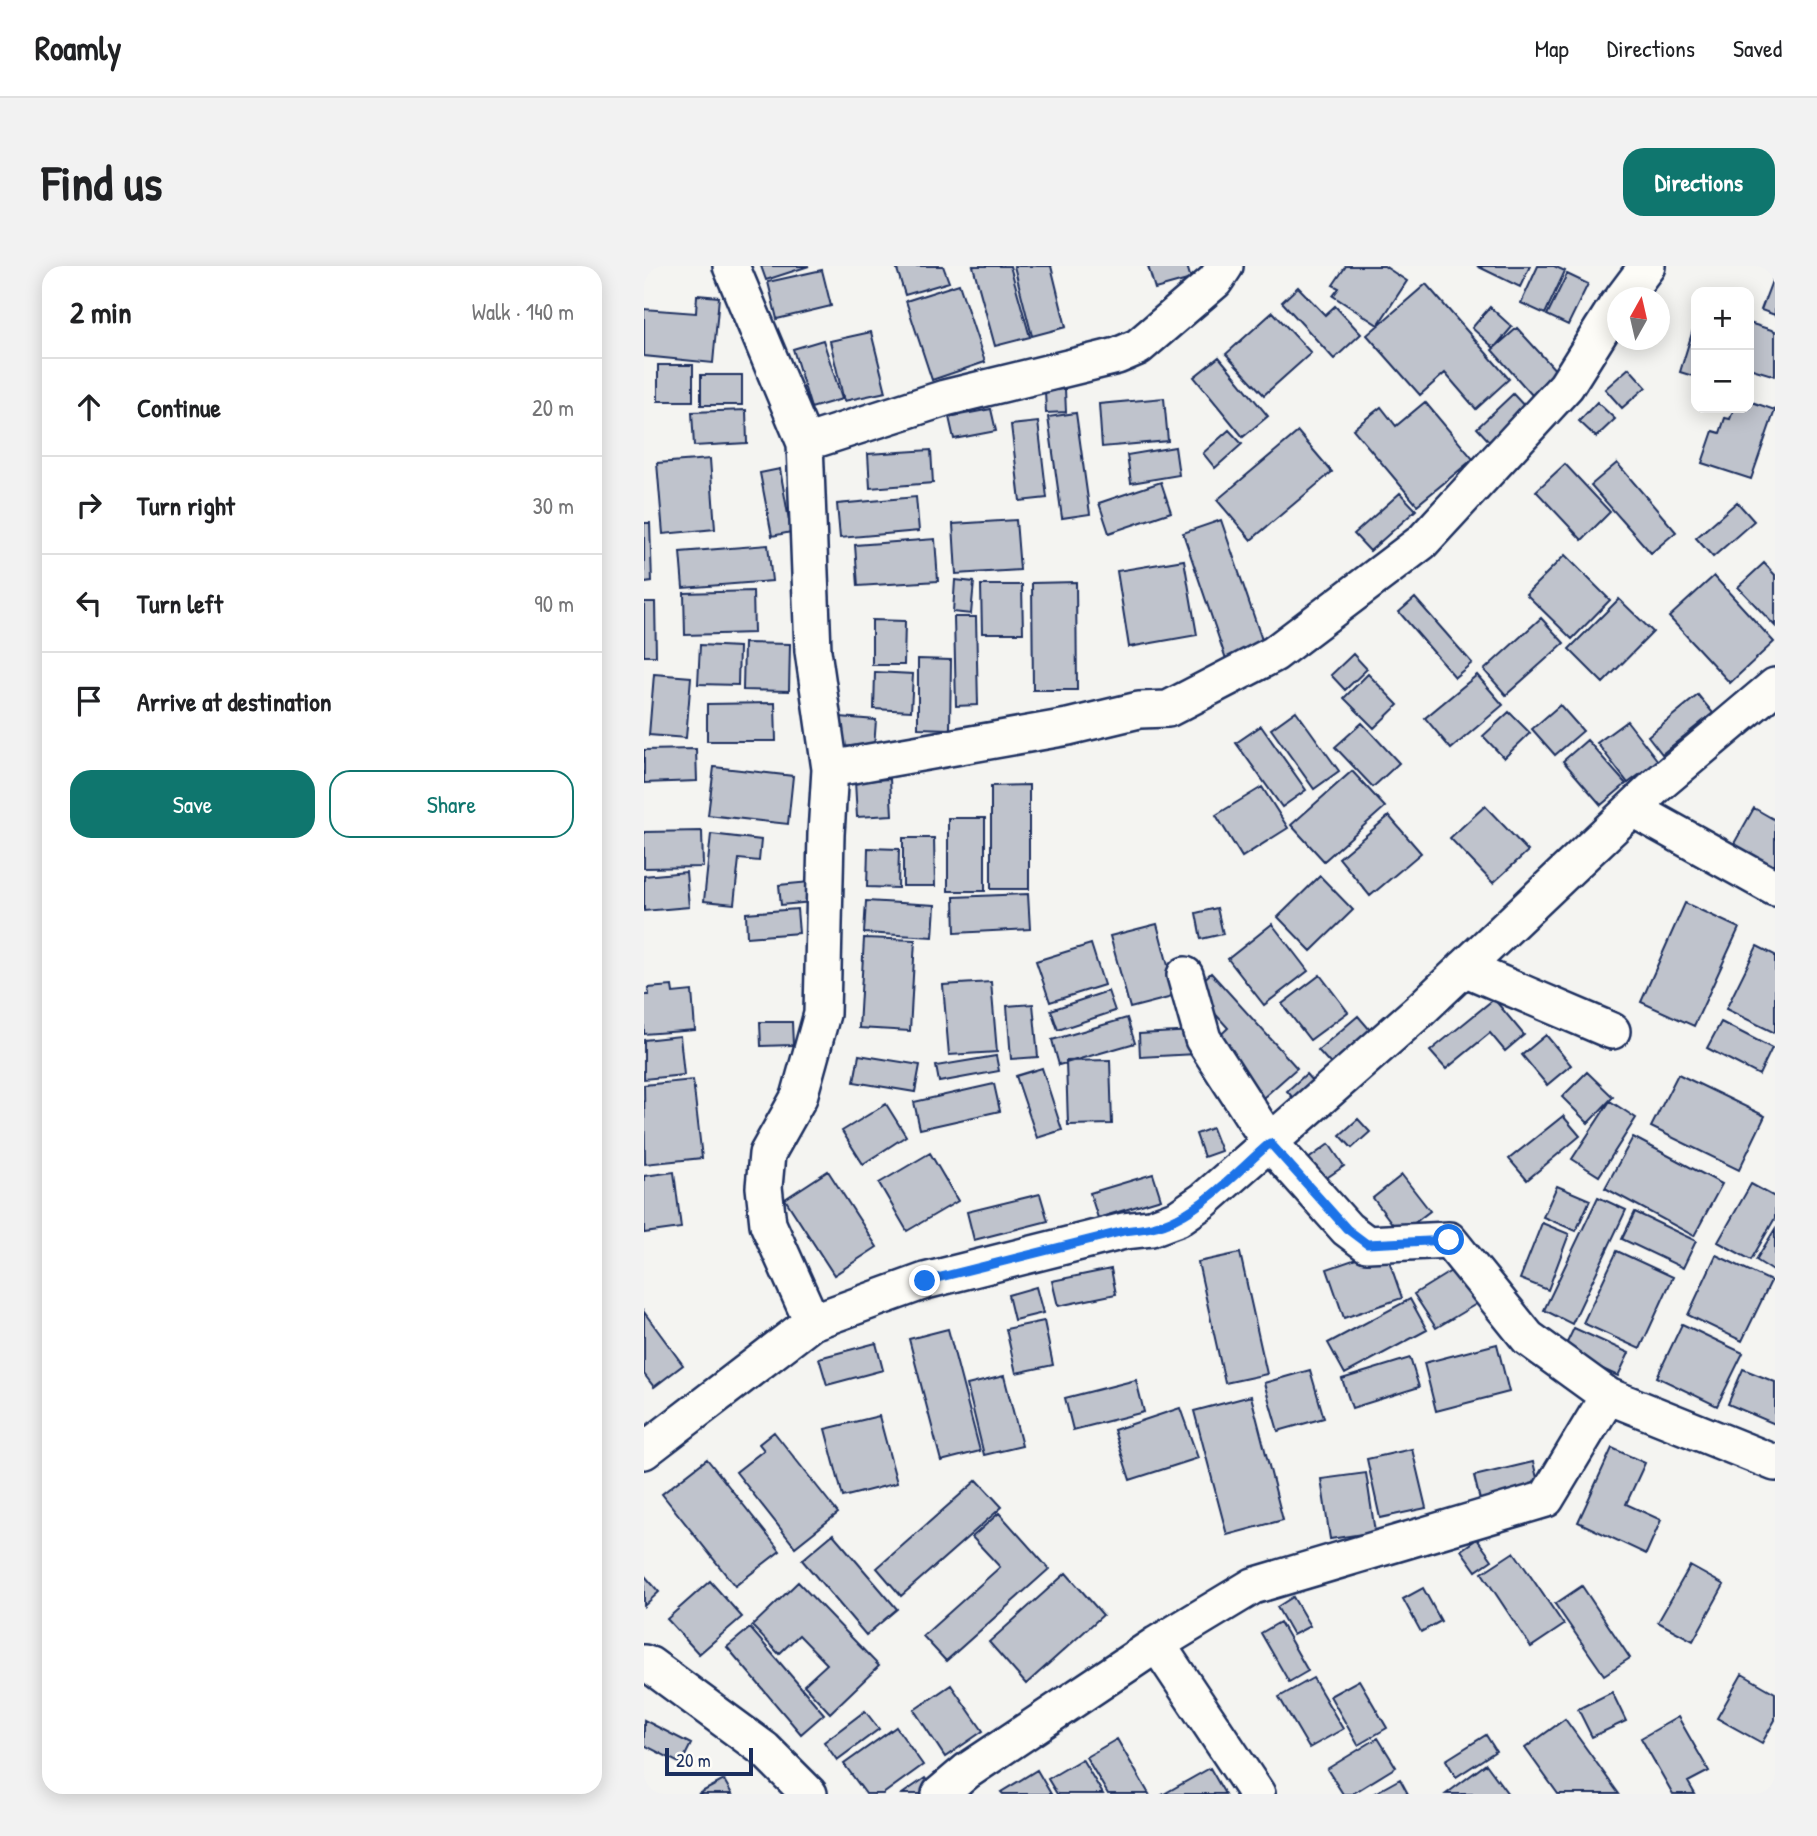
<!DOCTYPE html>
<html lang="en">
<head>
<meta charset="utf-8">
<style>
	body { margin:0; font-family:"Patrick Hand",sans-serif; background:#f2f2f2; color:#202124 }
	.controls { position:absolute; right:21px; top:21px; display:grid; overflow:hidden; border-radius:14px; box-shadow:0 4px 18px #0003 }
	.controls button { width:63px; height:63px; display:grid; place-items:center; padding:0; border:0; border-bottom:2px solid #e0e0e0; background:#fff; color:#202124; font:35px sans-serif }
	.compass { position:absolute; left:963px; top:21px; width:63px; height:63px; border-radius:50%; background:#fff; box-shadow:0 4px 18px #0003; rotate:8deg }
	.scale { position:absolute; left:21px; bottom:18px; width:88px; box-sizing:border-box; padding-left:7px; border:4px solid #1b2f5e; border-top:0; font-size:19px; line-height:24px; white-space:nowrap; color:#1b2f5e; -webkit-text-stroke:5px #fdfcf7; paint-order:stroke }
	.stop { position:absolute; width:21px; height:21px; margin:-16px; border:5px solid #1a73e8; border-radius:50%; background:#fff }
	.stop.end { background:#1a73e8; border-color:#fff; box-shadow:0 2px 7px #0008 }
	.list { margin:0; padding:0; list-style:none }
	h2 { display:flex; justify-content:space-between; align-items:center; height:91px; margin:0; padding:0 28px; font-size:30px }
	h2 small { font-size:23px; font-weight:400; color:#757577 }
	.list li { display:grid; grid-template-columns:46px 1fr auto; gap:21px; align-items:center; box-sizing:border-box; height:98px; padding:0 28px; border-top:2px solid #e0e0e0 }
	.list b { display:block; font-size:26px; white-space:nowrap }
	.list em { font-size:23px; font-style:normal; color:#757577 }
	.actions { display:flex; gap:14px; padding:21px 28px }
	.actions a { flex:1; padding:16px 0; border:2px solid #0f766e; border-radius:21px; text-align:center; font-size:24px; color:#0f766e }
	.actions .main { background:#0f766e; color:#fff }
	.icon { flex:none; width:38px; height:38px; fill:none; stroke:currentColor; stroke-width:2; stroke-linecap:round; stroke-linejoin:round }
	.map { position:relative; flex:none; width:1131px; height:1528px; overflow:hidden; border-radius:21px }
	header { display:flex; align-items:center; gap:42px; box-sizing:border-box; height:98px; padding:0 35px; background:#fff; border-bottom:2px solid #e0e0e0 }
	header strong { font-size:33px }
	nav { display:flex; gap:38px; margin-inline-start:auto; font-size:24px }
	.intro { display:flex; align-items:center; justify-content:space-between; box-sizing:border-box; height:168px; padding:0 42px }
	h1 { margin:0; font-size:49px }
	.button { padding:18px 32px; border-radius:21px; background:#0f766e; color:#fff; font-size:24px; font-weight:700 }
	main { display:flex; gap:42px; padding:0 42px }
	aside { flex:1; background:#fff; border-radius:21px; box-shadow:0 4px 18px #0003 }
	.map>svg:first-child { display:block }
	.building { fill:#bfc3cc; stroke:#1b2f5e; stroke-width:2 }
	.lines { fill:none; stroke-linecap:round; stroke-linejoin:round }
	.street-casing { stroke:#1b2f5e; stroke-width:40 }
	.street { stroke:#fdfcf7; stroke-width:35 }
	.route { stroke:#1a73e8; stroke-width:9 }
</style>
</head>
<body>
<header>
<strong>Roamly</strong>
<nav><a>Map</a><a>Directions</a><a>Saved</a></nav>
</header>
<div class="intro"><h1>Find us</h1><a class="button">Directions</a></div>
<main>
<aside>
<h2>2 min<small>Walk · 140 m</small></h2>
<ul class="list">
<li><svg class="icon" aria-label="ahead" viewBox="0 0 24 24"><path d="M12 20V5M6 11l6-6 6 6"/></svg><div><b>Continue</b></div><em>20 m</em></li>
<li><svg class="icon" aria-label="right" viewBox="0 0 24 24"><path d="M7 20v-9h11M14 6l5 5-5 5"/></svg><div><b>Turn right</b></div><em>30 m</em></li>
<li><svg class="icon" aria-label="left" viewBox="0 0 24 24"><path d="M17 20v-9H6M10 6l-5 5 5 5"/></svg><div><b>Turn left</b></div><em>90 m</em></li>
<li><svg class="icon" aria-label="arrive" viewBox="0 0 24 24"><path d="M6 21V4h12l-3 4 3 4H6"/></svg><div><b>Arrive at destination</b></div></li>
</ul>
<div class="actions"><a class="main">Save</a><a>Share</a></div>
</aside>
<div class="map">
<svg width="1131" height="1528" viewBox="0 0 1131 1528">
	<rect width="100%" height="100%" fill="#f4f4f1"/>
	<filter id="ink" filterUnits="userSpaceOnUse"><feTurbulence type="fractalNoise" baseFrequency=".0143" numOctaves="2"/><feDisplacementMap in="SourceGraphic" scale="14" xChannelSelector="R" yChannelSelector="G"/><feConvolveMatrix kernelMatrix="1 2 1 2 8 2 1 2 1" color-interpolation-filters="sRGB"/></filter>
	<g filter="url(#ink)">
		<!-- building -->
		<path class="building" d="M 117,0 L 165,0 L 122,14 Z
			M 252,0 L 299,0 L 305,16 L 261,29 Z
			M 329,0 L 366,0 L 386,71 L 351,80 Z
			M 370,0 L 407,0 L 422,61 L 388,70 Z
			M 504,0 L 543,0 L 547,13 L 511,23 Z
			M 702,0 L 740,0 L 763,15 L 734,59 L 689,30 L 695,22 L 689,19 Z
			M 833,0 L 886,0 L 876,21 Z
			M 894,0 L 910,0 L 921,5 L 901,48 L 877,37 Z
			M 178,4 L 187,40 L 133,53 L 124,16 Z
			M 1131,7 L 1131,49 L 1117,44 Z
			M 923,8 L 944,18 L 924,59 L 903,49 Z
			M 315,18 L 341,96 L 288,114 L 262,35 Z
			M 782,18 L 865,113 L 832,143 L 801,107 L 776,129 L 723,69 Z
			M 654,21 L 681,49 L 691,40 L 717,68 L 690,93 L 638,36 Z
			M 53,29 L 75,31 L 69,97 L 0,90 L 0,43 L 52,47 Z
			M 846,41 L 868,61 L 850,82 L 828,62 Z
			M 629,46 L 667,87 L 620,129 L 582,88 Z
			M 1052,54 L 1052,111 L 1036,106 Z
			M 1105,57 L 1131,65 L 1131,110 L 1105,102 Z
			M 873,62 L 914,107 L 888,129 L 848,84 Z
			M 227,66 L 242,126 L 200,135 L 186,75 Z
			M 179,74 L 198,133 L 167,142 L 149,83 Z
			M 575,91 L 624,150 L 599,171 L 550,111 Z
			M 14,99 L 49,99 L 49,135 L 14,135 Z
			M 985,102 L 1002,121 L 978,142 L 961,123 Z
			M 57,109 L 98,109 L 98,139 L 57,139 Z
			M 421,123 L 422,146 L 402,147 L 401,124 Z
			M 869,128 L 883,143 L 846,176 L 833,162 Z
			M 520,132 L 524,175 L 458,181 L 455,138 Z
			M 1105,135 L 1131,144 L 1107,213 L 1058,197 L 1069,165 L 1076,167 L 1081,152 L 1086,153 L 1090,142 L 1105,142 Z
			M 781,136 L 829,193 L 773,239 L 709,163 L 737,141 L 752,160 Z
			M 953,136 L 971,153 L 952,171 L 935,155 Z
			M 347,143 L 352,165 L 310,173 L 305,151 Z
			M 102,144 L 103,177 L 50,180 L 48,146 Z
			M 432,147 L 446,248 L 418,252 L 404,151 Z
			M 394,156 L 403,232 L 376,235 L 367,159 Z
			M 585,164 L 598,178 L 571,202 L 559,187 Z
			M 654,166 L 688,206 L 607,274 L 573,234 Z
			M 531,181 L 535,209 L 487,217 L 483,189 Z
			M 287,184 L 289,217 L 226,222 L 224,188 Z
			M 66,193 L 71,263 L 19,268 L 13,197 Z
			M 973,197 L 1032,266 L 1007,287 L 947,219 Z
			M 921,198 L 966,246 L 938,274 L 892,225 Z
			M 136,203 L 147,266 L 128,270 L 116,207 Z
			M 517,216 L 527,246 L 465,267 L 455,237 Z
			M 756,227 L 772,244 L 726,285 L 710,268 Z
			M 272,231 L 275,265 L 196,272 L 193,238 Z
			M 1093,236 L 1110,255 L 1069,291 L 1052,272 Z
			M 372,254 L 376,304 L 312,308 L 309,258 Z
			M 577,254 L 620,380 L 582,393 L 539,267 Z
			M 0,257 L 6,257 L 8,316 L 0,317 Z
			M 291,273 L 294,315 L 214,320 L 211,279 Z
			M 124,279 L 128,315 L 39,322 L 36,286 Z
			M 921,289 L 966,334 L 928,373 L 882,328 Z
			M 540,294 L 553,369 L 485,381 L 473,305 Z
			M 1120,297 L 1131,309 L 1131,360 L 1094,321 Z
			M 1070,310 L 1130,376 L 1086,417 L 1025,351 Z
			M 311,314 L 330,316 L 327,348 L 309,346 Z
			M 432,316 L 433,424 L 389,424 L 388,317 Z
			M 337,319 L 378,319 L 379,367 L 338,367 Z
			M 109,325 L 110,367 L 41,369 L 40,327 Z
			M 771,332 L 828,397 L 811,411 L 755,346 Z
			M 975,333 L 1009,366 L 959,417 L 925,383 Z
			M 0,336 L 11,336 L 12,390 L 0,390 Z
			M 310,351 L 332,351 L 334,439 L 312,440 Z
			M 897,352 L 920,377 L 862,429 L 840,404 Z
			M 228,354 L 261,355 L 260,399 L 228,399 Z
			M 100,377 L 146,378 L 145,425 L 99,424 Z
			M 56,379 L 95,381 L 94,419 L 54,418 Z
			M 709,388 L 723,403 L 701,424 L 687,409 Z
			M 274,393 L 307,394 L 306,463 L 274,462 Z
			M 231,406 L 269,408 L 267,445 L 230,443 Z
			M 10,408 L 47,411 L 42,472 L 5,469 Z
			M 724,408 L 754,439 L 730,462 L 700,432 Z
			M 833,409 L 859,439 L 807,483 L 781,452 Z
			M 1054,429 L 1069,447 L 1018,488 L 1004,470 Z
			M 131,437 L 132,475 L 63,475 L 63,438 Z
			M 916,439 L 939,465 L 911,489 L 888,463 Z
			M 652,445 L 695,505 L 670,523 L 627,463 Z
			M 865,446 L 886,467 L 860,492 L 839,470 Z
			M 196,451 L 232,454 L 230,482 L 194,480 Z
			M 983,455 L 1014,495 L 984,517 L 953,477 Z
			M 718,457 L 755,497 L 729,521 L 691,481 Z
			M 617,460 L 662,524 L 638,541 L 592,477 Z
			M 943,474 L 982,518 L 957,539 L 919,495 Z
			M 52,483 L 53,515 L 0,517 L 0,484 Z
			M 70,501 L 149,510 L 144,558 L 64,549 Z
			M 708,505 L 741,541 L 680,595 L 647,559 Z
			M 246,513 L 248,549 L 213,551 L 211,515 Z
			M 385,519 L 385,623 L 347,623 L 347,520 Z
			M 618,521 L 644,562 L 598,591 L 572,549 Z
			M 841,540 L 884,585 L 849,617 L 806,572 Z
			M 1110,542 L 1131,554 L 1131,605 L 1088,581 Z
			M 745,550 L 777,587 L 726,630 L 695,592 Z
			M 304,552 L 341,552 L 341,625 L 304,625 Z
			M 58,565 L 59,601 L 0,602 L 0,566 Z
			M 67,568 L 117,574 L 115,595 L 95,593 L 90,638 L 60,635 Z
			M 259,572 L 290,572 L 291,620 L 259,620 Z
			M 224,582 L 255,583 L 254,622 L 223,621 Z
			M 42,606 L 45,641 L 0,645 L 0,610 Z
			M 676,610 L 709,644 L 667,685 L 634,651 Z
			M 166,616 L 168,636 L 137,639 L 135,619 Z
			M 384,628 L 386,663 L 311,667 L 310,631 Z
			M 222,635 L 291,639 L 289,671 L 220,667 Z
			M 1041,637 L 1095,662 L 1050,760 L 997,736 Z
			M 573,642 L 579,668 L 557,673 L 552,647 Z
			M 153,643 L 155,667 L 103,671 L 102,647 Z
			M 513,658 L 532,730 L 486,742 L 466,670 Z
			M 628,658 L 664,705 L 620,739 L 584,693 Z
			M 220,672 L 271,674 L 266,765 L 215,762 Z
			M 447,678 L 460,719 L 406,736 L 392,695 Z
			M 1113,680 L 1131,689 L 1131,767 L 1082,743 Z
			M 567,707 L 653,802 L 619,832 L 569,776 L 584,762 L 549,723 Z
			M 676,709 L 704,746 L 666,774 L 638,738 Z
			M 347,716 L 353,786 L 305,789 L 299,719 Z
			M 28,720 L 29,727 L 48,725 L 51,764 L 0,768 L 0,729 L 5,729 L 4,722 Z
			M 464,725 L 471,745 L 414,764 L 407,744 Z
			M 850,733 L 880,769 L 861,785 L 846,767 L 802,803 L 786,785 Z
			M 389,738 L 394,791 L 367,793 L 363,740 Z
			M 714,750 L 732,771 L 692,804 L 674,784 Z
			M 483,752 L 491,777 L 415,799 L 408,774 Z
			M 116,756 L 148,756 L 149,779 L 117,780 Z
			M 1077,756 L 1128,782 L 1115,809 L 1063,782 Z
			M 551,765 L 552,788 L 496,791 L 495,768 Z
			M 902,769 L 927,799 L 903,819 L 878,789 Z
			M 36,770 L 40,809 L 0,813 L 0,774 Z
			M 215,789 L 276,799 L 271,826 L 210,816 Z
			M 352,790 L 355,805 L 295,816 L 292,800 Z
			M 466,794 L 468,858 L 424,859 L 422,795 Z
			M 398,802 L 418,864 L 393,872 L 372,810 Z
			M 943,806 L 969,831 L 944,857 L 918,831 Z
			M 662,808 L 675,823 L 656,840 L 643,825 Z
			M 1034,808 L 1121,850 L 1095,904 L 1007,861 Z
			M 49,814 L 58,892 L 1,898 L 0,819 Z
			M 350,818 L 356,845 L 276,863 L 270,836 Z
			M 966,835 L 992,852 L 955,910 L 928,893 Z
			M 242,838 L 262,870 L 219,898 L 198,865 Z
			M 919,850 L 936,870 L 883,914 L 865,893 Z
			M 714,853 L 726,866 L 708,882 L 696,869 Z
			M 568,862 L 577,885 L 560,891 L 552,868 Z
			M 989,871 L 1078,918 L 1050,970 L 961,922 Z
			M 685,878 L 700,900 L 678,915 L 663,894 Z
			M 286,887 L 314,935 L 263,965 L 235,917 Z
			M 184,905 L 233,981 L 190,1009 L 141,933 Z
			M 30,906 L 37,962 L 0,967 L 0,910 Z
			M 509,908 L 517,933 L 454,952 L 446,927 Z
			M 758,909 L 786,945 L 756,968 L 729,932 Z
			M 1107,918 L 1131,931 L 1131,952 L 1107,994 L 1074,976 Z
			M 913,920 L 946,934 L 932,965 L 899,951 Z
			M 396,928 L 404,955 L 330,974 L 323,946 Z
			M 954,931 L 982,944 L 928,1058 L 900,1044 Z
			M 991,946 L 1052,975 L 1039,1002 L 978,973 Z
			M 898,957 L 925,968 L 904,1024 L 876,1013 Z
			M 1131,963 L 1131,1006 L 1112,994 Z
			M 741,983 L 758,1032 L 700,1052 L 683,1003 Z
			M 973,985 L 1029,1011 L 996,1083 L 939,1057 Z
			M 596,987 L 623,1108 L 581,1117 L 554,996 Z
			M 1072,989 L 1127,1015 L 1098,1075 L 1044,1049 Z
			M 812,1002 L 834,1037 L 792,1062 L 770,1028 Z
			M 467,1003 L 472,1028 L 414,1040 L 408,1015 Z
			M 392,1021 L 399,1047 L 370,1054 L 364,1029 Z
			M 766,1033 L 783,1064 L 701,1108 L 684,1077 Z
			M 0,1046 L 39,1099 L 10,1121 L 0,1108 Z
			M 400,1055 L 409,1099 L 372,1107 L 362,1063 Z
			M 1038,1058 L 1099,1087 L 1073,1140 L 1013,1111 Z
			M 930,1062 L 985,1087 L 974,1110 L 919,1085 Z
			M 304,1063 L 336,1185 L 297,1195 L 265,1073 Z
			M 232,1077 L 239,1104 L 183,1119 L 175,1092 Z
			M 853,1078 L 865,1126 L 792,1145 L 780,1097 Z
			M 766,1092 L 775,1121 L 708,1142 L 698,1113 Z
			M 1099,1103 L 1131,1116 L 1131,1158 L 1084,1138 Z
			M 666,1104 L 680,1152 L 634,1165 L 620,1117 Z
			M 360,1110 L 378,1180 L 340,1189 L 323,1119 Z
			M 492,1114 L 500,1146 L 429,1164 L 421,1132 Z
			M 607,1130 L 639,1254 L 583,1269 L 550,1145 Z
			M 536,1142 L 554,1192 L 486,1214 L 470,1164 Z
			M 235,1150 L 253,1217 L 199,1231 L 181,1163 Z
			M 130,1166 L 194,1247 L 151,1281 L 92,1206 L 120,1184 L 115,1178 Z
			M 968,1182 L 1001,1197 L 982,1238 L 1017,1254 L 1002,1288 L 934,1256 Z
			M 768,1183 L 782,1242 L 736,1252 L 723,1193 Z
			M 63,1193 L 136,1285 L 91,1320 L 18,1228 Z
			M 889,1196 L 895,1220 L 836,1234 L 830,1210 Z
			M 722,1207 L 731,1266 L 686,1273 L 677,1213 Z
			M 333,1214 L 358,1241 L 257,1330 L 233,1302 Z
			M 355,1247 L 405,1303 L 302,1395 L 279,1370 L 356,1301 L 328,1271 Z
			M 189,1268 L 253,1343 L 222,1369 L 158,1294 Z
			M 833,1273 L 848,1294 L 832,1305 L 817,1284 Z
			M 870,1286 L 920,1359 L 887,1381 L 838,1307 Z
			M 1046,1300 L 1080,1319 L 1049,1375 L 1014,1356 Z
			M 422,1307 L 459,1349 L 382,1418 L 345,1376 Z
			M 0,1309 L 15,1326 L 0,1340 Z
			M 66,1315 L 98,1351 L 55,1388 L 23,1353 Z
			M 154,1316 L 235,1400 L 186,1447 L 160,1419 L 183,1398 L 155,1369 L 135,1388 L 108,1360 Z
			M 938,1320 L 986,1392 L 960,1409 L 911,1338 Z
			M 779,1322 L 797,1355 L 777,1366 L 759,1333 Z
			M 649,1331 L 666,1360 L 649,1369 L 633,1341 Z
			M 636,1356 L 664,1405 L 645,1416 L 617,1367 Z
			M 106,1362 L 180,1448 L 157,1468 L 83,1381 Z
			M 1098,1408 L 1131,1427 L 1131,1454 L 1118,1477 L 1073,1452 Z
			M 669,1412 L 699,1463 L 665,1482 L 635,1431 Z
			M 715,1414 L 743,1462 L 714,1479 L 686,1430 Z
			M 307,1419 L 339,1465 L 301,1491 L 270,1444 Z
			M 968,1426 L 982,1455 L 948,1471 L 934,1443 Z
			M 221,1445 L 235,1463 L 193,1494 L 180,1476 Z
			M 1034,1451 L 1065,1505 L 1044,1516 L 1051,1528 L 1029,1528 L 997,1472 Z
			M 921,1453 L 975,1528 L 914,1528 L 881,1482 Z
			M 0,1454 L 47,1478 L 37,1498 L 0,1479 Z
			M 252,1461 L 279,1499 L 239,1528 L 222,1528 L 200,1498 Z
			M 842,1469 L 852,1485 L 812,1511 L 802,1494 Z
			M 734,1472 L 752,1501 L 708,1528 L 699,1528 L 683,1503 Z
			M 473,1473 L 505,1528 L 464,1528 L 442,1491 Z
			M 438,1493 L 459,1528 L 413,1528 L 404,1513 Z
			M 842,1498 L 864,1528 L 802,1528 Z
			M 566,1502 L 581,1528 L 520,1528 Z
			M 393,1504 L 407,1528 L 359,1528 L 357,1526 Z
			M 281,1512 L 291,1525 L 287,1528 L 258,1528 Z
			M 756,1513 L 764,1528 L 729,1528 Z
			M 80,1514 L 88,1528 L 54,1528 Z"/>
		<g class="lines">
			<defs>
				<path id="street" d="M 87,0 L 161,177 L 169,385 L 186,503 L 182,568 L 178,748 L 155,831 L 123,888 L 120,921 L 124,958 L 168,1056
					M 979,32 L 1003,0
					M 161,177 L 301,132 L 473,90 L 494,81 L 571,15 L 581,0
					M 186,503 L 424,461 L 495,444 L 524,443 L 630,388 L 778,276 L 922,120 L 973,39
					M 989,543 L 1131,622
					M 820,702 L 968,765
					M 541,709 L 559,773 L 626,877 L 703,963 L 723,978 L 805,974 L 884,1072 L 964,1130 L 1131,1197
					M 0,1185 L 168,1056 L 281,1015 L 480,965 L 507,962 L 534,952 L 560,934 L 775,745 L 1011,521 L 1131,420
					M 513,1378 L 613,1528
					M 0,1397 L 6,1399 L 120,1483 L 165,1528
					M 296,1528 L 323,1505 L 513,1378 L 609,1320 L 902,1233 L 964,1130"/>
			</defs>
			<!-- street casing -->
			<use href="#street" class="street-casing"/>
			<!-- street -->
			<use href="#street" class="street"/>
		</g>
	</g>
	<g class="lines" filter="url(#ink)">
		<!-- route -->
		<path class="route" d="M 281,1015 L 480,965 C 499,963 516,961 533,952 C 566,936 598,901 626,877 L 703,963 L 723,978 L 805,974"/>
	</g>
</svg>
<div class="controls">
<button>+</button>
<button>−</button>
</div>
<svg class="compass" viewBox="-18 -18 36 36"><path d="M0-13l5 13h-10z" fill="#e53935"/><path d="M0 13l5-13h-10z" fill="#757577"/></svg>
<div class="scale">20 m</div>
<div class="stop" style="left:805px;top:974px"></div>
<div class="stop end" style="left:281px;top:1015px"></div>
</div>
</main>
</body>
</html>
